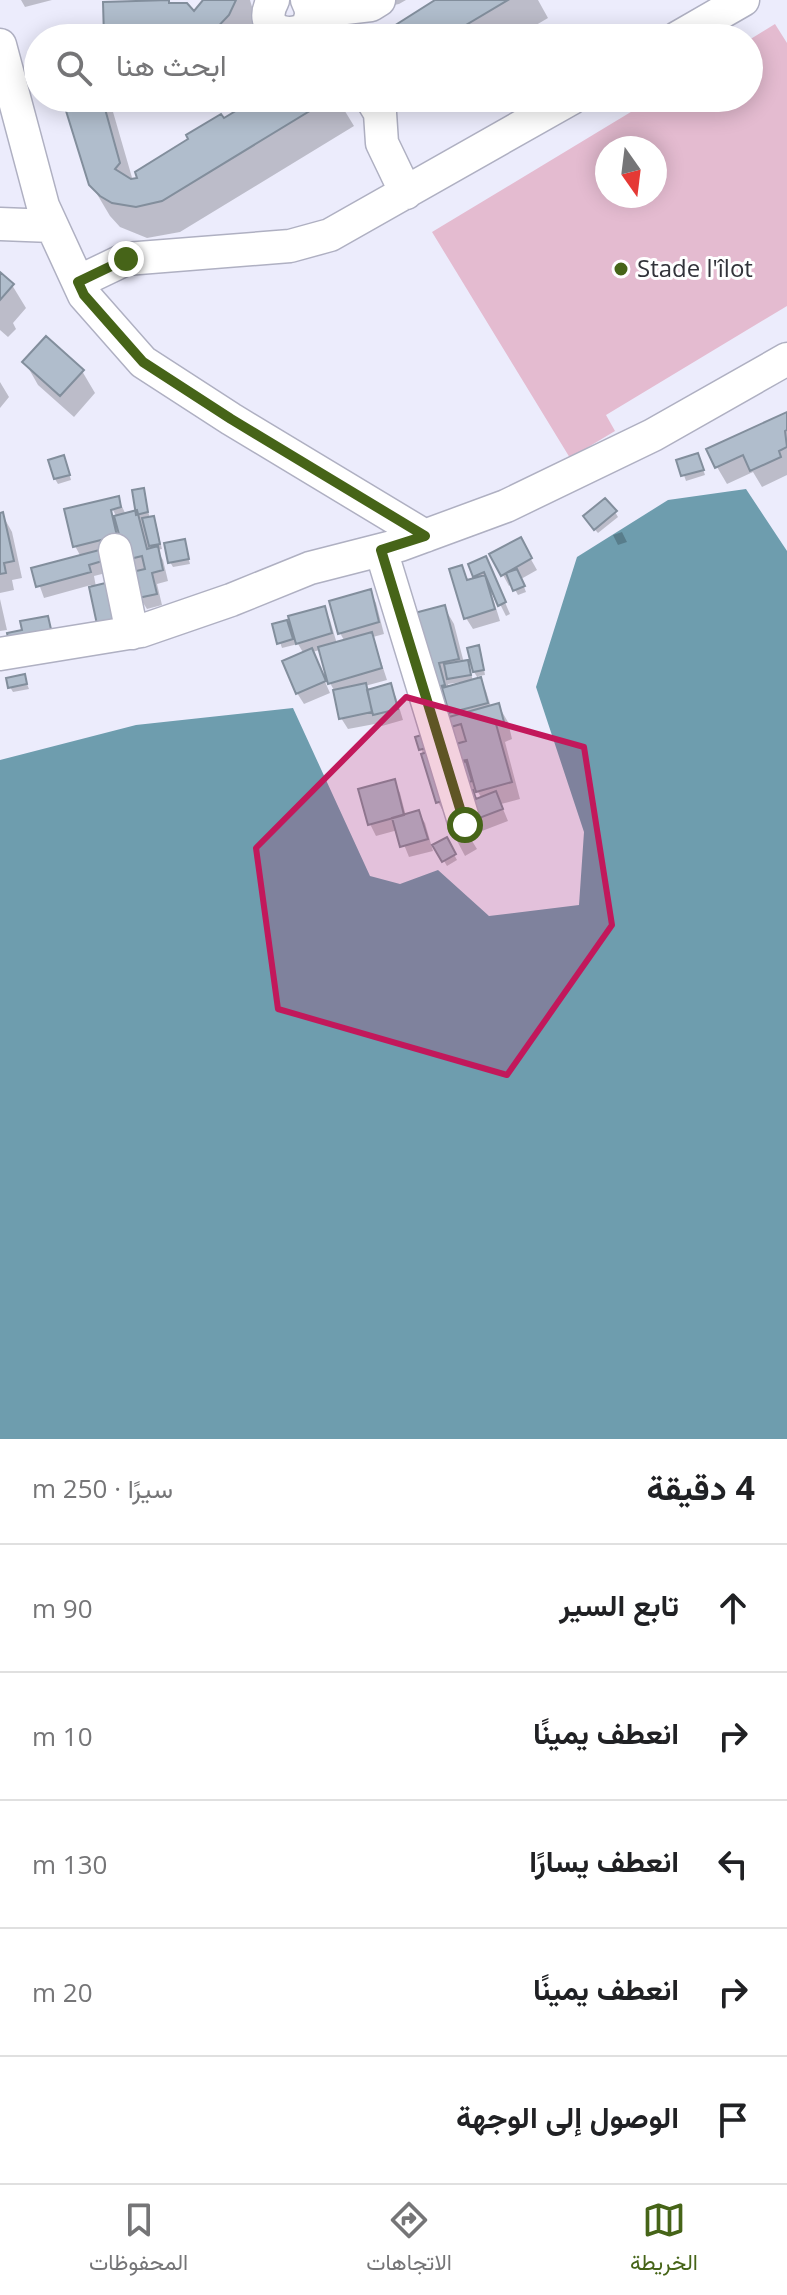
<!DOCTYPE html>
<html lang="ar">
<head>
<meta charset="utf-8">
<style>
	body { margin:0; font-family:"Open Sans",Vazirmatn,sans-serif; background:#f2f2f2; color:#202124; direction:rtl }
	.compass { position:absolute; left:595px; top:136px; width:72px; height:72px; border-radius:50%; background:#fff; box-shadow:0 4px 20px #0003; rotate:166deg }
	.stop { position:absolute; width:24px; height:24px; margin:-18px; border:6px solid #466418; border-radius:50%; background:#fff }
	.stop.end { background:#466418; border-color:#fff; box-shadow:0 2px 8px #0008 }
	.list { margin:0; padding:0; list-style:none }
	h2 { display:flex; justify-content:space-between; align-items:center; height:104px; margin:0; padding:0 32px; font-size:34px }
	h2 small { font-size:26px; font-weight:400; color:#757577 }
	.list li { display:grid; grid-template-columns:52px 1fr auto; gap:24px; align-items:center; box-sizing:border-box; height:128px; padding:0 32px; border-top:2px solid #e0e0e0 }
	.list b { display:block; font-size:30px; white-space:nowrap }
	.list em { font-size:26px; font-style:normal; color:#757577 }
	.icon { flex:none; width:44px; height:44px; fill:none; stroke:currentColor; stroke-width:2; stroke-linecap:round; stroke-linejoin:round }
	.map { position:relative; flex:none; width:787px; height:1439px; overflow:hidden; direction:ltr }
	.search { position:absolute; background:#fff; box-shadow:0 4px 20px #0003; left:24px; right:24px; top:24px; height:88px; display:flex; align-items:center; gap:20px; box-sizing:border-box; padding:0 28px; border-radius:44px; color:#757577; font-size:30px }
	.sheet { height:744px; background:#fff }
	nav { display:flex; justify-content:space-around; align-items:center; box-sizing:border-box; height:112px; border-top:2px solid #e0e0e0; background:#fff; font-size:22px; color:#757577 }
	nav a { display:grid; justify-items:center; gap:4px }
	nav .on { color:#466418 }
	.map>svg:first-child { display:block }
	.green { fill:#e4bbd0; fill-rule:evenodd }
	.water { fill:#6e9dae }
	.shadow { fill:#0003; fill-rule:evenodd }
	.building { fill:#b0bdcc; stroke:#828e9c; stroke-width:2 }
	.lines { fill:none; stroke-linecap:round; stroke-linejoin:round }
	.minor-casing { stroke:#afb0c2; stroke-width:35 }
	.minor { stroke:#fff; stroke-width:32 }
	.route { stroke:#466418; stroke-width:10 }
	.marked { fill:#c2185b; fill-opacity:0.2; stroke:#c2185b; stroke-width:6; stroke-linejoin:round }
	.poi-dot { fill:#466418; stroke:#fff; stroke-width:3 }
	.labels { text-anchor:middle; stroke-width:6; stroke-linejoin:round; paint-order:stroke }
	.poi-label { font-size:24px; fill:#32333a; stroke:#fff; text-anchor:start }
</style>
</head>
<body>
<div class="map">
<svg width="787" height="1439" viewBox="0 0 787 1439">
	<rect width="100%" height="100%" fill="#ececfc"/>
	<!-- green -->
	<path class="green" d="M 775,24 L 787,43 L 787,306 L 606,415 L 615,431 L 570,458 L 432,232 L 654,98 L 749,98 L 749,40 ZM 607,148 L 655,148 L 655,196 L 607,196 Z"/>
	<!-- water -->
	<path class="water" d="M 746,489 L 787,551 L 787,1439 L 0,1439 L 0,760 L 136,725 L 293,708 L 370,876 L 400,884 L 438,870 L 489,916 L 579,905 L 584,832 L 536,687 L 577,557 L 668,500 Z"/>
	<!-- shadow -->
	<path class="shadow" d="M 21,0 L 52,0 L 25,7 Z
		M 205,0 L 250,0 L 255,17 L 250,38 L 106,38 L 169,5 L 193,14 Z
		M 338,0 L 406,0 L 399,4 L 366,11 Z
		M 439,0 L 538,0 L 548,18 L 514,38 L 377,38 Z
		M 64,98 L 109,98 L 133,181 L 140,180 L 224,121 L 261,98 L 337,98 L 354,126 L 180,232 L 147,238 L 120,227 L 110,216 L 91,184 Z
		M 0,274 L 12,285 L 26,308 L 13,323 L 16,329 L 8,337 L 0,330 Z
		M 25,362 L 82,371 L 95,393 L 74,417 L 38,385 Z
		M 0,382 L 9,397 L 0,408 Z
		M 787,414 L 787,475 L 762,487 L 753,472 L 727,484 L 717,467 Z
		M 700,460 L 705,475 L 686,481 L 679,461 Z
		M 66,463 L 71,480 L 58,484 L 55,479 Z
		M 143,490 L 150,519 L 153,518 L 156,523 L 162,549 L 157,550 L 163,560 L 168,581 L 157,584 L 162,605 L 147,609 L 140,598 L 136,573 L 124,547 L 106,551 L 114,571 L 94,576 L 96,587 L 121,582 L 128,593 L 137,634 L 106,640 L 100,629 L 91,585 L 44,598 L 34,570 L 81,557 L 75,546 L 66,510 L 118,498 L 126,515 L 139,511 L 134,492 ZM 109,502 L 116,516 L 116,524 L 105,504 Z
		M 615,512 L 618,517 L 598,533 L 588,522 Z
		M 2,514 L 12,532 L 22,578 L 12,580 L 14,590 L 0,593 L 0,515 Z
		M 622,532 L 627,542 L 618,545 L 613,535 Z
		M 520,540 L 537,570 L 521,579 L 526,592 L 518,595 L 512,584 L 509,586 L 492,555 Z
		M 184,541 L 190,564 L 173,567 L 170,562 Z
		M 470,565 L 491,570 L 510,614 L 506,616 L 495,594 L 492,595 L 500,621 L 473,629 L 466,618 L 461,567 L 469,582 L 477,579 Z
		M 370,591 L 376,603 L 384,634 L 373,637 L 387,680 L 365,686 L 368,691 L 390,686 L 396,697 L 403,720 L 382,726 L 380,723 L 348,729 L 341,718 L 336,694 L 330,683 L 320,650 L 312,652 L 330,693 L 304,704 L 297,693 L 304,654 L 298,644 L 282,648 L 274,625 L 286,622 L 294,635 L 324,608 L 330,620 L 337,644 L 345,642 L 340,633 Z
		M 0,599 L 7,630 L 0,631 Z
		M 444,607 L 454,624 L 464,663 L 467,662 L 470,667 L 473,682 L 479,680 L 474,672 L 478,647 L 481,652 L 485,675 L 478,676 L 486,691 L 491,707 L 498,705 L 508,722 L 512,739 L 505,742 L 520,799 L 501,804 L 508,821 L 469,836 L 477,849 L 465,856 L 455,837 L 459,835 L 449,812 L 444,813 L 438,802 L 418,738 L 434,733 L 428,709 ZM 462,682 L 463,684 L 450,688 L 448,684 ZM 478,792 L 482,799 L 477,801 L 473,794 Z
		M 24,676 L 29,689 L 13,692 L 10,687 Z
		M 394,781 L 400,793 L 406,816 L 418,812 L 425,823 L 433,851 L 409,857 L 398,830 L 376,836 L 370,824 Z
		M 446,840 L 457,860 L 447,866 L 435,846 Z"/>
	<!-- building -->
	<path class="building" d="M 169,0 L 169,3 L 187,3 L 194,11 L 203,0 L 236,0 L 229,15 L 212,33 L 201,38 L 104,38 L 103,2 Z
		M 435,0 L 508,0 L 444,38 L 375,38 Z
		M 62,98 L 102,98 L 120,163 L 115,169 L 131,179 L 137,178 L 135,172 L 188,139 L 186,135 L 221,114 L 224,118 L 257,98 L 331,98 L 162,201 L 136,207 L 112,203 L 100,196 L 89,185 Z
		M 0,272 L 14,284 L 0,300 Z
		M 46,336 L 84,370 L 60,396 L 22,362 Z
		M 787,412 L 787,430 L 785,431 L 787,447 L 779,451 L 781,457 L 750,471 L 743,455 L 715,468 L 706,449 Z
		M 698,453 L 704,470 L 681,476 L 676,460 Z
		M 64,455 L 70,475 L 54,479 L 48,460 Z
		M 144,488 L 148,512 L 136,515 L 132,490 Z
		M 119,496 L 121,507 L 111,510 L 117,536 L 73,547 L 64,509 Z
		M 605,498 L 617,511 L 594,530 L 583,516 Z
		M 137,510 L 147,549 L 158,546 L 163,570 L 152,573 L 157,594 L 138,598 L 132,572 L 145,569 L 142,556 L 126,560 L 114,516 Z
		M 3,512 L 14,561 L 4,563 L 6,573 L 0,574 L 0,513 Z
		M 154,516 L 160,544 L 149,546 L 142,518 Z
		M 521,537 L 532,558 L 501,576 L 489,554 Z
		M 185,539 L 189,559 L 168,563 L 164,543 Z
		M 107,548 L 109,559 L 89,565 L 91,572 L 36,587 L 31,568 Z
		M 486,556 L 506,602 L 498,606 L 484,572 L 473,577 L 468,564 Z
		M 462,565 L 467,580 L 485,575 L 495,609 L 464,619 L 449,569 Z
		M 517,569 L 525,586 L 513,591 L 506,573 Z
		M 122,579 L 132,622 L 98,629 L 89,587 Z
		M 371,589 L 379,622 L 338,634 L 329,601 Z
		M 445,605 L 459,659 L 439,663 L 445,685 L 409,694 L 403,616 Z
		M 325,606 L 332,633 L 296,644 L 288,616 Z
		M 48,616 L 53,638 L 10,647 L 7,633 L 22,630 L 20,621 Z
		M 287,620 L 293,639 L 277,644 L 272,624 Z
		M 372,632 L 382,668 L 328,684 L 318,647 Z
		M 479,645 L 484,670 L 473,672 L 467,648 Z
		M 312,648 L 326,681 L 296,694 L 282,661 Z
		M 468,660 L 471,675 L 447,679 L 444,664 Z
		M 25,674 L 27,684 L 8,688 L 6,678 Z
		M 481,677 L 488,703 L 449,713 L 442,688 Z
		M 366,683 L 372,712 L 339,719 L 333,690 Z
		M 391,683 L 398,709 L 373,715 L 367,690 Z
		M 441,692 L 449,717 L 499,703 L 504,722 L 496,724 L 512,782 L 476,792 L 467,760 L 461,761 L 456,744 L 466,741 L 461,724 L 451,727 L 455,740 L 419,750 L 415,737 L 432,732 L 423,697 Z
		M 454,744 L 460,763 L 466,761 L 472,781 L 445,789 L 448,799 L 436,803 L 421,754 Z
		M 395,779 L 404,815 L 368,825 L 358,789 Z
		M 473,790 L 476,799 L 496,791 L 503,809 L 453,828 L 460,795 Z
		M 419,810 L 428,839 L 400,847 L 392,818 Z
		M 447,837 L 456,854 L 442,862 L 432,845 Z"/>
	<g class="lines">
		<defs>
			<path id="minor" d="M 273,0 C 249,44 330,44 307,0
				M 311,12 L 371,5 L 379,0
				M 310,19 L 331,38
				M 677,38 L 743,0
				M 0,45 L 43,206 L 84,295 L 143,362 L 231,419 L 425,536
				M 371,98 L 380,113 L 382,143 L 406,193
				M 0,224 L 52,226
				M 78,282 L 126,259 L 290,246 L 330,235 L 572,98
				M 115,550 L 132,633
				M 381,550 L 465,825
				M 0,654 L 141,631 L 231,600 L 310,568 L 400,545 L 506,506 L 653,435 L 787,359"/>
		</defs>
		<!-- minor casing -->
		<use href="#minor" class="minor-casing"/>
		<!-- minor -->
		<use href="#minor" class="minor"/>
	</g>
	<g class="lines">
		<!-- route -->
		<path class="route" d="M 126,259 L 78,282 L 84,295 L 143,362 L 231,419 L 425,536 L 381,550 L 465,825"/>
	</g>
	<!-- marked area -->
	<path class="marked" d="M 406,697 L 584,747 L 612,925 L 507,1075 L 278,1009 L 256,848 Z"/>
	<!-- markers -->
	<circle class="poi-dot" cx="621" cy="269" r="8"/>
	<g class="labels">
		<!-- poi labels -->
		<g class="poi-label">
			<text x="637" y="277">Stade l'îlot</text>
		</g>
	</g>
</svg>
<svg class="compass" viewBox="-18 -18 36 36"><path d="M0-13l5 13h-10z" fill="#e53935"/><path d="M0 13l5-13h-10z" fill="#757577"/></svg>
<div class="stop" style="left:465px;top:825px"></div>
<div class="stop end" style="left:126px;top:259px"></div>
<div class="search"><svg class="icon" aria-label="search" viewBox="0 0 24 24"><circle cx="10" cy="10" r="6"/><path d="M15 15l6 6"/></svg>ابحث هنا</div>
</div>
<section class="sheet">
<h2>4 دقيقة<small>سيرًا · 250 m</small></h2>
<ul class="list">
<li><svg class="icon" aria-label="ahead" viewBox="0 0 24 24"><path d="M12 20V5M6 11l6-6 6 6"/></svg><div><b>تابع السير</b></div><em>90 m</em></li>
<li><svg class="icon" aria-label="right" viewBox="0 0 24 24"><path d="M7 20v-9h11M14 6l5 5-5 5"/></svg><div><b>انعطف يمينًا</b></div><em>10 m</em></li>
<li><svg class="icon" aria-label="left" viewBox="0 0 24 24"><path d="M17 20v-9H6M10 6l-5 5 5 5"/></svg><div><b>انعطف يسارًا</b></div><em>130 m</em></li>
<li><svg class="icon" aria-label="right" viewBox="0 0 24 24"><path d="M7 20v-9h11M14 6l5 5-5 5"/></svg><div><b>انعطف يمينًا</b></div><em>20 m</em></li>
<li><svg class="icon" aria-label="arrive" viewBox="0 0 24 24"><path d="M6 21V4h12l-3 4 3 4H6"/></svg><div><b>الوصول إلى الوجهة</b></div></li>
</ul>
</section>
<nav>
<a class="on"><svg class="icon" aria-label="map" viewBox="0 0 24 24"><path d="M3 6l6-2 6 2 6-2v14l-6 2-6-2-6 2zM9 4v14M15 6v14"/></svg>الخريطة</a>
<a><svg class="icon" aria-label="directions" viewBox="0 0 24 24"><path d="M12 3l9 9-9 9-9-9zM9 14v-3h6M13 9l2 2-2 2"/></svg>الاتجاهات</a>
<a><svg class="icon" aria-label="saved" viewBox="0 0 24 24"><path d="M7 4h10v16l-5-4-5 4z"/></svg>المحفوظات</a>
</nav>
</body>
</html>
